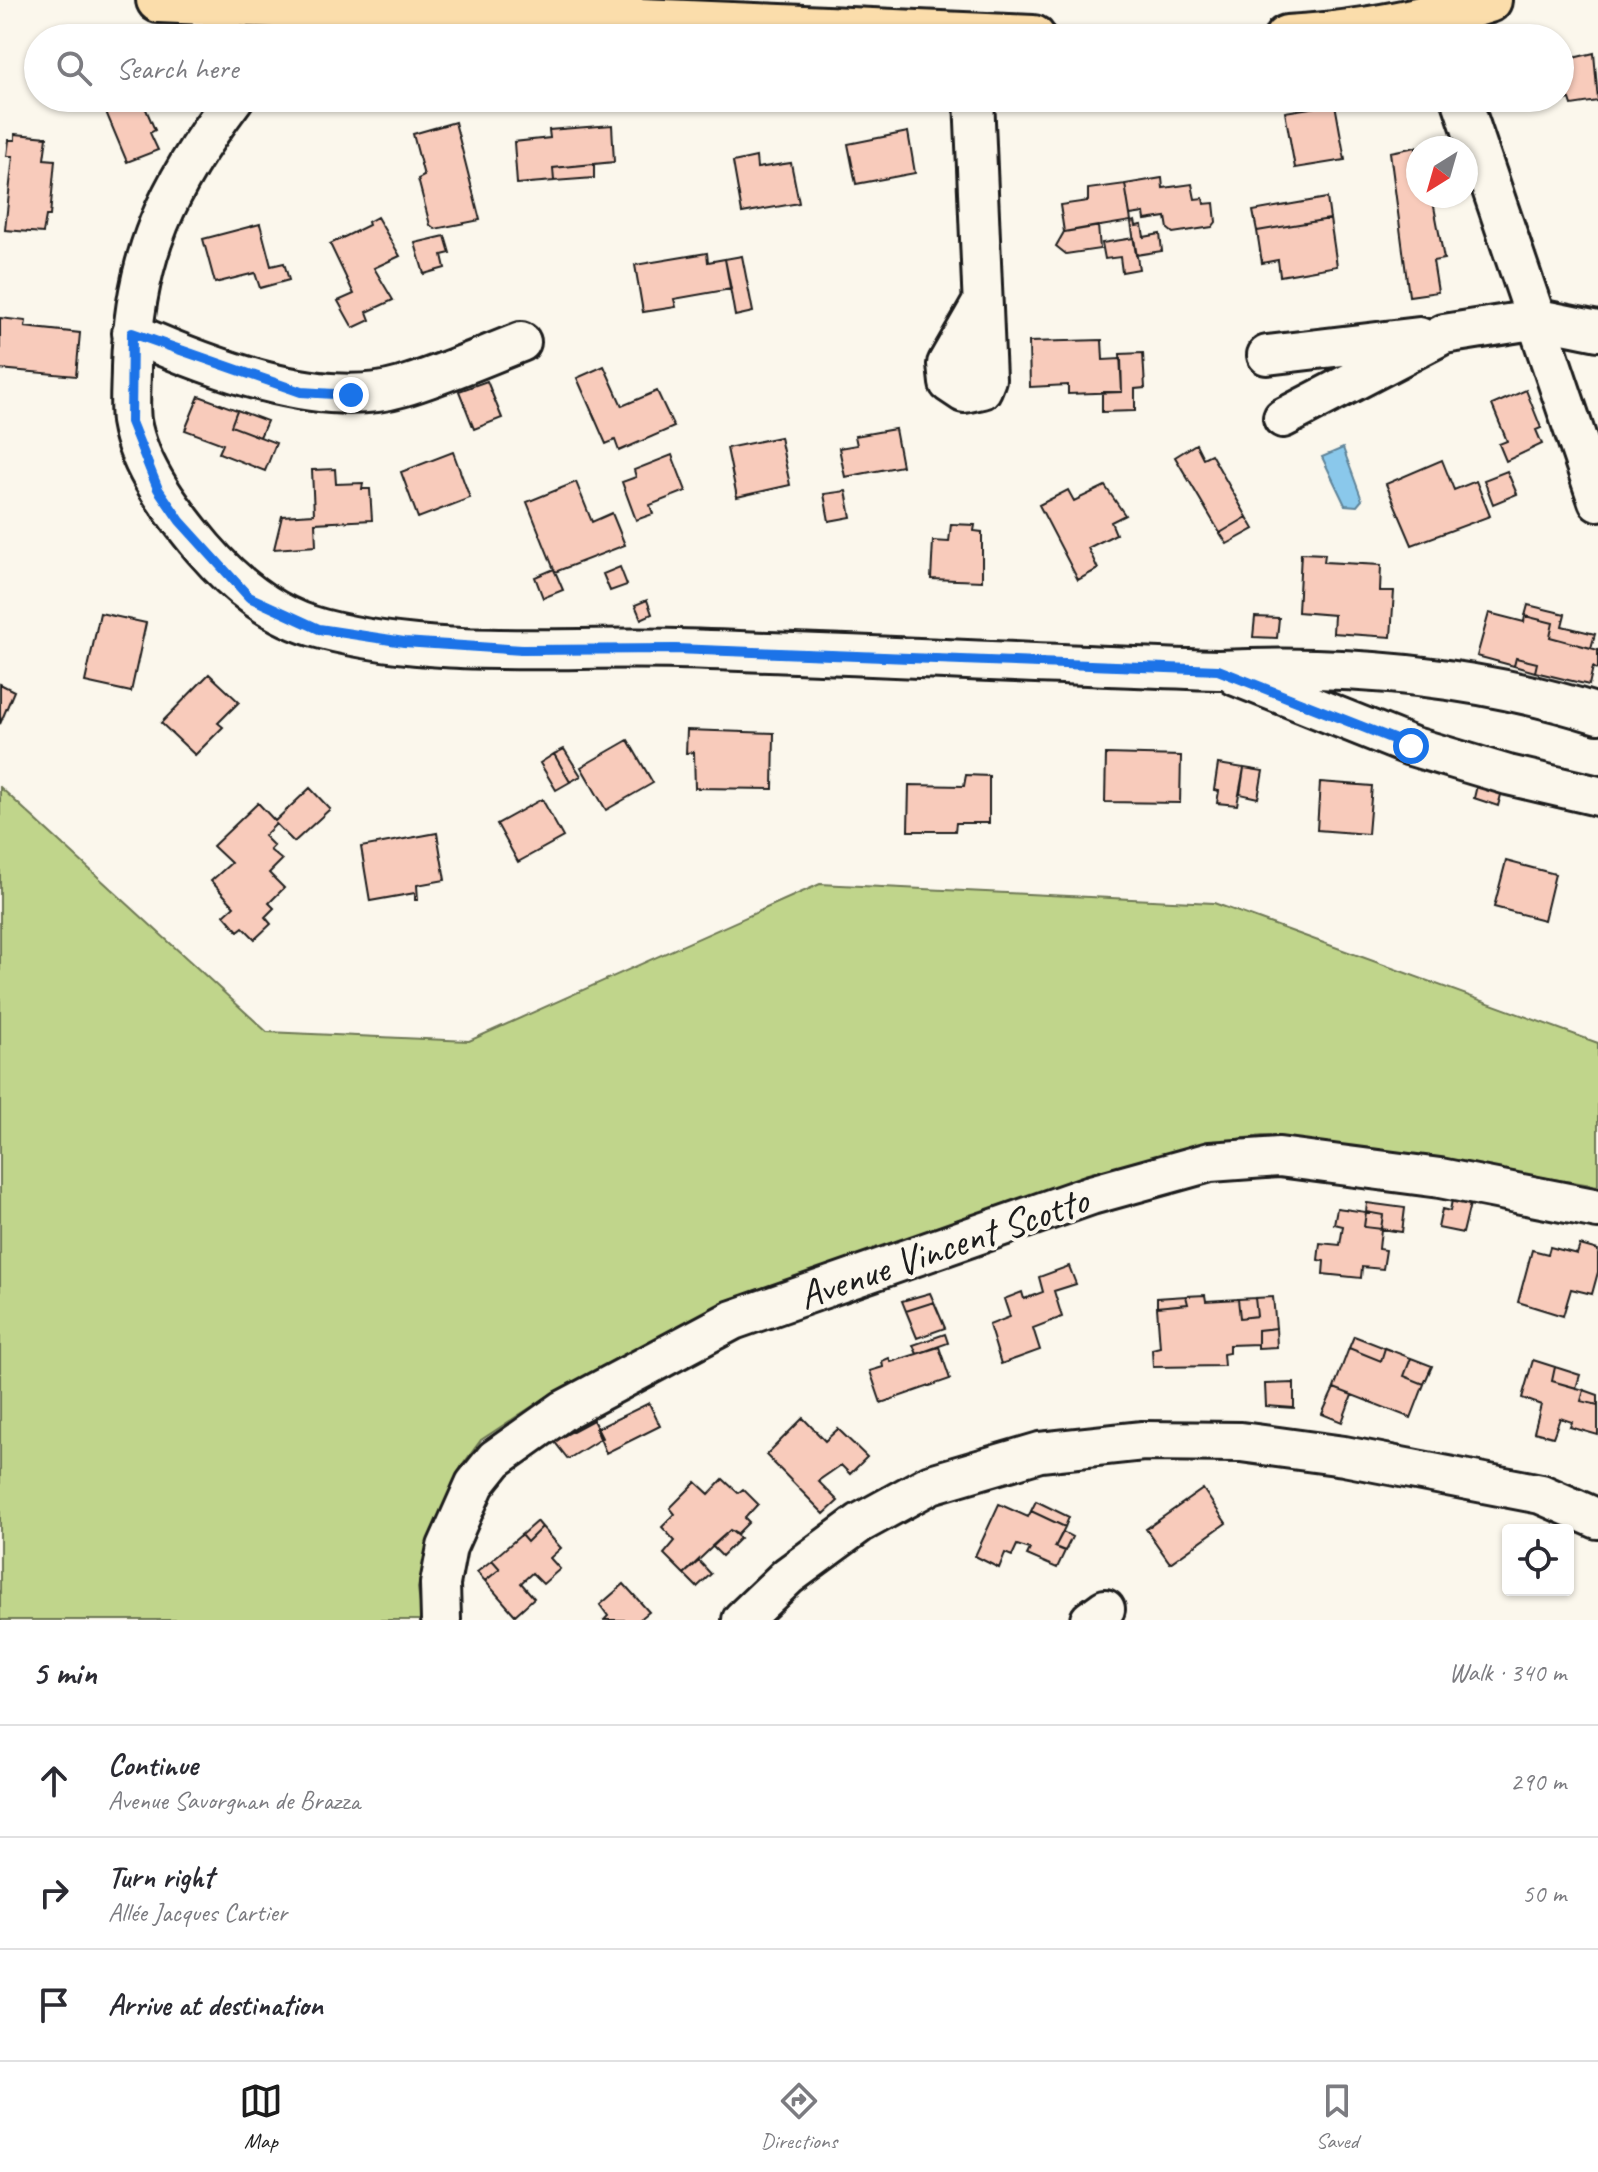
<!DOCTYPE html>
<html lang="en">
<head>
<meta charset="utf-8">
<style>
	body { margin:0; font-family:Caveat,sans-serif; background:#f2f2f3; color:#2b2b33 }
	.controls { position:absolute; right:24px; bottom:24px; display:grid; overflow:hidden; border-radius:8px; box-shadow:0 2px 6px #0004 }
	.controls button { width:72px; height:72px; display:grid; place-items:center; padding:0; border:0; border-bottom:2px solid #e1e1e2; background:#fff; color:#2b2b33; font:40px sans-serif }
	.compass { position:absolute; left:1406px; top:136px; width:72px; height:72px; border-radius:50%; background:#fff; box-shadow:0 2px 6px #0004; rotate:217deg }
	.stop { position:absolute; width:24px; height:24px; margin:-18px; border:6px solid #1a73e8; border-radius:50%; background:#fff }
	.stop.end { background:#1a73e8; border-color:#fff; box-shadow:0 2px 8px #0008 }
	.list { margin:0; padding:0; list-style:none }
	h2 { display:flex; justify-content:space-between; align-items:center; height:104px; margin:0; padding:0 32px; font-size:34px }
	h2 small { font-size:26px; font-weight:400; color:#7c7c81 }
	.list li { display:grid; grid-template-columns:52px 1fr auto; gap:24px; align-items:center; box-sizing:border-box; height:112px; padding:0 32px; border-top:2px solid #e1e1e2 }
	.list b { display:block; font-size:30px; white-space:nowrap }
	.list p { margin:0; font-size:26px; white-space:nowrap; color:#7c7c81 }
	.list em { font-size:26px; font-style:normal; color:#7c7c81 }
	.icon { flex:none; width:44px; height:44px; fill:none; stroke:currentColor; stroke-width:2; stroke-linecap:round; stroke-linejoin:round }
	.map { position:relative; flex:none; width:1598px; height:1620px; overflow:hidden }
	.search { position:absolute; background:#fff; box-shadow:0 2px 6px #0004; left:24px; right:24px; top:24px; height:88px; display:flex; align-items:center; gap:20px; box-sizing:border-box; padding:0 28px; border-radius:44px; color:#7c7c81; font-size:30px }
	.sheet { height:440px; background:#fff }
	nav { display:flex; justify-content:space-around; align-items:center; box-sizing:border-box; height:112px; border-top:2px solid #e1e1e2; background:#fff; font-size:22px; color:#7c7c81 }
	nav a { display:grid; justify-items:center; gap:4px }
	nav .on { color:#1c1c1c }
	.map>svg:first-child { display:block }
	.green { fill:#c0d58b; stroke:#6e7854; stroke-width:2 }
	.water { fill:#8ac8eb; stroke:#5e8398; stroke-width:2 }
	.building { fill:#f8cbbb; stroke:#1c1c1c; stroke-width:2 }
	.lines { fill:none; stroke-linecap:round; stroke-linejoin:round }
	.minor-casing { stroke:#1c1c1c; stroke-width:44 }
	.major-casing { stroke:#1c1c1c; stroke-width:50 }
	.minor { stroke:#fbf7ec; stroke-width:38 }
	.major { stroke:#fbddab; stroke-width:44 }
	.route { stroke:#1a73e8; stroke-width:10 }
	.labels { text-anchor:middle; stroke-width:8; stroke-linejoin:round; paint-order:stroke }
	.street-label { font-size:40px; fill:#1c1c1c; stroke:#fbf7ec }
</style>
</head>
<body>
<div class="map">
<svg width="1598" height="1620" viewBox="0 0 1598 1620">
	<rect width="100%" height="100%" fill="#fbf7ec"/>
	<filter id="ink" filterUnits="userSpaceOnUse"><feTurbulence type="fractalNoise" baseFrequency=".0125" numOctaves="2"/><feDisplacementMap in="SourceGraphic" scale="16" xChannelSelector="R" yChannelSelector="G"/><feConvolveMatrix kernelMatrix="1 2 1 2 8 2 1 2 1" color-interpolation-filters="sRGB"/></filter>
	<g filter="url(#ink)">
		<!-- green -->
		<path class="green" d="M 0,787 L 267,1032 L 469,1041 L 820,884 L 1214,903 L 1598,1043 L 1598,1186 L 1271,1135 L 1204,1143 L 721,1306 L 554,1392 L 481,1440 L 461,1467 L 430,1537 L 418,1588 L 422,1620 L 0,1620 Z"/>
		<!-- water -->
		<path class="water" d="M 1343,448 L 1362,500 L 1357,506 L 1345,505 L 1322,457 Z"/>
		<!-- building -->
		<path class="building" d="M 1594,53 L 1598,101 L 1572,105 L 1570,99 L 1532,107 L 1530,98 L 1560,98 L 1560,61 Z
			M 108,98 L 147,98 L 142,100 L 155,130 L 150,133 L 158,150 L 127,162 L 106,112 L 113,110 Z
			M 1335,104 L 1345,160 L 1295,168 L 1285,112 Z
			M 455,122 L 480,220 L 435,229 L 430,225 L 418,179 L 424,176 L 413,134 Z
			M 612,125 L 614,162 L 553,168 L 554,181 L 517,184 L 514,142 L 550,138 L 549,130 Z
			M 908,132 L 915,173 L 856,184 L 848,144 Z
			M 15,134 L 47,137 L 44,159 L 55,160 L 50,216 L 46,216 L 43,233 L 5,230 L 13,156 L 7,156 L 9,140 L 15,140 Z
			M 1416,147 L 1418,196 L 1432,196 L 1444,259 L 1433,261 L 1438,292 L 1409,296 L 1390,152 Z
			M 756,157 L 757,168 L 791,163 L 799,203 L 742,213 L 733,162 Z
			M 594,164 L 594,178 L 554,181 L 553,168 Z
			M 1162,178 L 1163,188 L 1192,184 L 1195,199 L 1203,198 L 1204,204 L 1214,203 L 1216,222 L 1212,227 L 1173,233 L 1168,229 L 1166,217 L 1145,220 L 1144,213 L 1130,215 L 1125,184 Z
			M 1125,184 L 1131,221 L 1064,232 L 1060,205 L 1088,201 L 1088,189 Z
			M 1327,198 L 1330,219 L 1257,231 L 1253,211 Z
			M 377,217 L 400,256 L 374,268 L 393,300 L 367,312 L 370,320 L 353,328 L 338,301 L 354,294 L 330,244 L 369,225 L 368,222 Z
			M 1330,219 L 1337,266 L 1280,276 L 1278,260 L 1262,263 L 1257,231 Z
			M 1135,221 L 1136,226 L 1142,225 L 1144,237 L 1160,234 L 1162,251 L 1136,255 L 1131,222 Z
			M 260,224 L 271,266 L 284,263 L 289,280 L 260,288 L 255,273 L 215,283 L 203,239 Z
			M 1098,226 L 1100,249 L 1066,254 L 1056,246 L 1064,232 Z
			M 445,236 L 450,253 L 442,255 L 445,268 L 424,274 L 415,243 Z
			M 1134,238 L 1139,269 L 1122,272 L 1120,257 L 1105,259 L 1102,243 Z
			M 707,253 L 708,262 L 725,259 L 731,289 L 674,299 L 676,307 L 643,312 L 635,265 Z
			M 742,256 L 753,312 L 735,316 L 725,259 Z
			M 0,318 L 26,321 L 25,327 L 80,333 L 76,376 L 0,369 Z
			M 1102,340 L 1103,360 L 1121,359 L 1122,392 L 1068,394 L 1068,385 L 1030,387 L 1029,342 Z
			M 1143,353 L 1145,388 L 1135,389 L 1135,411 L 1102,412 L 1102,392 L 1122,392 L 1120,354 Z
			M 604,366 L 622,406 L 657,391 L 674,427 L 619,451 L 615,440 L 606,444 L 577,378 Z
			M 487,381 L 502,418 L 474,429 L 459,391 Z
			M 1526,390 L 1541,428 L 1536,430 L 1542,444 L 1506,461 L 1499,444 L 1507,441 L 1492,405 Z
			M 199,396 L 237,410 L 231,426 L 276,443 L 265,471 L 219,453 L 223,444 L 185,430 Z
			M 237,410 L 267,421 L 260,437 L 231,426 Z
			M 895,429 L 902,466 L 845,477 L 839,448 L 857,445 L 855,436 Z
			M 780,437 L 790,485 L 737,497 L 727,448 Z
			M 1196,444 L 1203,458 L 1211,454 L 1247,517 L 1220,533 L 1175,457 Z
			M 453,452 L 470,498 L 418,518 L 401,472 Z
			M 672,455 L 686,491 L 650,505 L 653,514 L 636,520 L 622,482 L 636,477 L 634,470 Z
			M 1442,460 L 1454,490 L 1476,481 L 1490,516 L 1412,545 L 1386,484 Z
			M 335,469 L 336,484 L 363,483 L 362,489 L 370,489 L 372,520 L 315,523 L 316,546 L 274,549 L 282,516 L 314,514 L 312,470 Z
			M 1507,471 L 1517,494 L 1493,504 L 1484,480 Z
			M 576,482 L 592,522 L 612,513 L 625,545 L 555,572 L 527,502 Z
			M 1105,486 L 1125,515 L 1111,522 L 1116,534 L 1088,548 L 1098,569 L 1078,580 L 1039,505 L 1068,490 L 1074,501 Z
			M 846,491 L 851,517 L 829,521 L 824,494 Z
			M 1247,517 L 1254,529 L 1227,544 L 1220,533 Z
			M 951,524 L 975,525 L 974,531 L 982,532 L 982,581 L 931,579 L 933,541 L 949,542 Z
			M 1301,553 L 1325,554 L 1324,562 L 1381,565 L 1380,591 L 1394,591 L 1391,637 L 1333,633 L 1334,615 L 1298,612 Z
			M 620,567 L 627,585 L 610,591 L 603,574 Z
			M 554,569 L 563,590 L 543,598 L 535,577 Z
			M 647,600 L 652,614 L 641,619 L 635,605 Z
			M 1528,605 L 1565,614 L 1562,626 L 1595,634 L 1591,648 L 1550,637 L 1553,623 L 1525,616 Z
			M 100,613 L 146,623 L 131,692 L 85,682 Z
			M 1489,613 L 1524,622 L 1525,616 L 1553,623 L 1550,637 L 1598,650 L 1598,670 L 1593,667 L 1589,685 L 1535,672 L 1537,663 L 1516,658 L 1514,666 L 1477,656 Z
			M 1255,617 L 1279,618 L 1277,638 L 1253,637 Z
			M 1516,658 L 1537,663 L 1535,672 L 1514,666 Z
			M 209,674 L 239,702 L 218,723 L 223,727 L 195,755 L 161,723 Z
			M 0,684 L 14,691 L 0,724 Z
			M 687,730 L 774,733 L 773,789 L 695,788 L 694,752 L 686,753 Z
			M 628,740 L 653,783 L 606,810 L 581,767 Z
			M 564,749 L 581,776 L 570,782 L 554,754 Z
			M 554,754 L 570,782 L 556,790 L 540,763 Z
			M 1106,754 L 1181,756 L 1180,803 L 1105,802 Z
			M 1218,764 L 1244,768 L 1237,805 L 1217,803 L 1219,791 L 1214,790 Z
			M 1244,768 L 1263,771 L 1258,798 L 1240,794 Z
			M 966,775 L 989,776 L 989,823 L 956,823 L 955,831 L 908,831 L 909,785 L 964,786 Z
			M 1479,777 L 1504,784 L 1498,806 L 1474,798 Z
			M 1320,782 L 1372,786 L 1368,834 L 1317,830 Z
			M 310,788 L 330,809 L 294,842 L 276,824 L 264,836 L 274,846 L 270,850 L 282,860 L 269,873 L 284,888 L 269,903 L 274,908 L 265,917 L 271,924 L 255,939 L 243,927 L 238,931 L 224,915 L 234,906 L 211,881 L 231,863 L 213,846 L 258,803 L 275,821 Z
			M 542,799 L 563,837 L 518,862 L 497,824 Z
			M 437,833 L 445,880 L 417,885 L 418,900 L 415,900 L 415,893 L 370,901 L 361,847 Z
			M 1506,861 L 1555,874 L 1544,920 L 1494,907 Z
			M 1452,1200 L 1470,1204 L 1463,1233 L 1438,1228 L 1442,1209 L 1450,1211 Z
			M 1367,1203 L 1405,1208 L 1402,1232 L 1381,1229 L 1383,1215 L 1366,1212 Z
			M 1337,1208 L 1366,1212 L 1364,1227 L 1381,1229 L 1379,1249 L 1386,1250 L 1383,1269 L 1362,1267 L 1361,1278 L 1323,1274 L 1324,1261 L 1318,1260 L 1320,1243 L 1340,1245 L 1343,1226 L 1334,1224 Z
			M 1366,1212 L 1383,1215 L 1381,1229 L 1364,1227 Z
			M 1580,1245 L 1598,1250 L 1598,1272 L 1592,1294 L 1571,1289 L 1563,1316 L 1518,1302 L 1532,1250 L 1548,1254 L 1550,1247 L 1577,1254 Z
			M 1069,1266 L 1076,1284 L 1054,1291 L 1062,1317 L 1033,1328 L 1040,1350 L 1001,1364 L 989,1325 L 1010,1317 L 1004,1299 L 1022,1292 L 1024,1299 L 1043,1292 L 1039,1277 Z
			M 930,1293 L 934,1302 L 906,1311 L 902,1301 Z
			M 1205,1295 L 1206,1301 L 1238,1299 L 1240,1318 L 1257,1316 L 1255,1298 L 1273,1297 L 1276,1328 L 1258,1330 L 1258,1344 L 1229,1345 L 1229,1353 L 1223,1354 L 1224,1366 L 1153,1367 L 1152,1349 L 1160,1347 L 1157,1307 L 1188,1304 L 1186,1296 Z
			M 1186,1296 L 1188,1304 L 1157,1307 L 1157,1298 Z
			M 1255,1298 L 1257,1316 L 1240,1318 L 1238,1299 Z
			M 934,1302 L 945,1328 L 917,1338 L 906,1311 Z
			M 1276,1328 L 1277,1347 L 1258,1348 L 1258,1330 Z
			M 945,1334 L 948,1343 L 917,1354 L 913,1345 Z
			M 1354,1336 L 1385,1348 L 1381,1361 L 1349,1348 Z
			M 939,1347 L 950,1379 L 881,1403 L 870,1371 L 883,1367 L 882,1361 L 889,1358 L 891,1362 Z
			M 1349,1348 L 1381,1361 L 1385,1348 L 1411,1358 L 1404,1376 L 1424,1384 L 1411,1418 L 1334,1388 Z
			M 1411,1358 L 1432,1366 L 1424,1384 L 1404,1376 Z
			M 1533,1360 L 1555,1367 L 1552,1381 L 1584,1390 L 1581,1401 L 1598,1405 L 1598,1435 L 1570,1427 L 1572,1422 L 1560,1418 L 1553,1437 L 1534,1432 L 1541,1405 L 1522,1398 Z
			M 1555,1367 L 1580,1375 L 1576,1388 L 1552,1381 Z
			M 1294,1383 L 1294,1408 L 1266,1406 L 1265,1384 Z
			M 1334,1388 L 1352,1395 L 1342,1422 L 1322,1414 Z
			M 1584,1390 L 1598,1395 L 1598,1405 L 1581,1401 Z
			M 649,1403 L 660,1426 L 606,1453 L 596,1429 Z
			M 803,1418 L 825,1441 L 838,1429 L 867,1457 L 850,1474 L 841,1465 L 818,1481 L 838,1501 L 824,1514 L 766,1455 Z
			M 593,1420 L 602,1438 L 568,1459 L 554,1441 Z
			M 723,1479 L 738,1493 L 743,1489 L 758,1504 L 745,1518 L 749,1522 L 737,1534 L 730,1530 L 684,1574 L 664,1554 L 675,1541 L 662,1527 L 675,1514 L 670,1508 L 696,1482 L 709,1494 Z
			M 1203,1489 L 1226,1523 L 1170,1563 L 1146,1529 Z
			M 1036,1501 L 1069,1517 L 1065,1527 L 1031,1511 Z
			M 999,1504 L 1028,1517 L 1031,1511 L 1065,1527 L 1055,1547 L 1065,1551 L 1057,1568 L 1027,1555 L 1030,1549 L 1017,1545 L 1012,1556 L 1005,1553 L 999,1568 L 975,1556 Z
			M 537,1521 L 542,1527 L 527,1542 L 521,1535 Z
			M 542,1527 L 561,1548 L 550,1558 L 560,1569 L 543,1584 L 532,1573 L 521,1583 L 534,1598 L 515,1615 L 485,1581 L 500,1569 L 492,1560 L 521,1535 L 527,1542 Z
			M 730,1530 L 740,1538 L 722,1556 L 712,1546 Z
			M 1063,1532 L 1072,1537 L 1065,1551 L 1055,1547 Z
			M 492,1560 L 500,1569 L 485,1581 L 477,1572 Z
			M 699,1561 L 711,1574 L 697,1587 L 684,1574 Z
			M 624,1584 L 649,1612 L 639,1620 L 604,1620 L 608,1616 L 600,1605 Z"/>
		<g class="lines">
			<defs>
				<path id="minor" d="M 204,4 L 222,38
					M 291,38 L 316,7
					M 234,98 C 168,186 134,255 131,367 C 131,384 129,404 131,421 C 139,468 173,512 203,548 C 235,585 273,617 322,629 C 437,659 560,646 677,649 C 857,654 1038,664 1218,670 C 1346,664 1475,675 1598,714
					M 974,98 L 986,379 L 982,389 L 964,393 L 949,383 L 947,364 L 982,303
					M 1461,98 L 1598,501
					M 132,333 C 207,366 320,411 401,387 C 442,375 482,357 521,342
					M 1267,355 L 1419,337
					M 1283,418 L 1444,334 L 1539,319 L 1598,331
					M 1236,676 L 1411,746 L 1508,775 L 1598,796
					M 441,1620 L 440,1584 L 447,1547 L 475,1484 L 495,1459 L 564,1410 L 733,1320 L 1091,1195 L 1210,1162 L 1279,1157 L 1440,1178 L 1598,1209
					M 742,1620 L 788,1576 L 860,1523 L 931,1484 L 1040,1452 L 1143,1441 L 1241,1442 L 1344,1456 L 1541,1494 L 1598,1519
					M 1090,1620 L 1105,1609"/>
				<path id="major" d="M 159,0 L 1033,38
					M 1287,38 C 1357,34 1423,22 1489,0"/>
			</defs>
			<!-- minor casing -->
			<use href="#minor" class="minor-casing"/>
			<!-- major casing -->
			<use href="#major" class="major-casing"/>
			<!-- minor -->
			<use href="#minor" class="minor"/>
			<!-- major -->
			<use href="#major" class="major"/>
		</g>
	</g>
	<g class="lines" filter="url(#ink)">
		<!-- route -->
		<path class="route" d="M 351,395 L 301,392 L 132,333 L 131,422 L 158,489 L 180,521 L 249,597 L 319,629 L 404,642 L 522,650 L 675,649 L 1218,670 L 1411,746"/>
	</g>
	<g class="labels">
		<!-- street labels -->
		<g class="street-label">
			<text transform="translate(943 1247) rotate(-19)" y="14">Avenue Vincent Scotto</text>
		</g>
	</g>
</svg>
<div class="controls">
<button><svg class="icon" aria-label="locate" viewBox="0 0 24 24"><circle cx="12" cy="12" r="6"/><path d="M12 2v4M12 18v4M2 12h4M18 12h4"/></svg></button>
</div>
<svg class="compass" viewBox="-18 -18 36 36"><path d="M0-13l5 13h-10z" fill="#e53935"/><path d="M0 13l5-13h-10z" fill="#7c7c81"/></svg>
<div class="stop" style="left:1411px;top:746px"></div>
<div class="stop end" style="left:351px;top:395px"></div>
<div class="search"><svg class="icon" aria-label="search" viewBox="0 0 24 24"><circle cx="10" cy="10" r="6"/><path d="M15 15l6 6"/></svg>Search here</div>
</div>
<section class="sheet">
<h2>5 min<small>Walk · 340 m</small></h2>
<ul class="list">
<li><svg class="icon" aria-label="ahead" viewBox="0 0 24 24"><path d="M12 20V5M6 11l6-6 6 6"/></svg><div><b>Continue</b><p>Avenue Savorgnan de Brazza</p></div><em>290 m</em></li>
<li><svg class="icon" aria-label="right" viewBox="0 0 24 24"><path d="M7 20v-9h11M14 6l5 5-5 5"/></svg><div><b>Turn right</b><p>Allée Jacques Cartier</p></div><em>50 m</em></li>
<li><svg class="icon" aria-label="arrive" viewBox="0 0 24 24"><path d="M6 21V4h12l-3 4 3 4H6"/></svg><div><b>Arrive at destination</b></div></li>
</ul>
</section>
<nav>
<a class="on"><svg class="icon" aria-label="map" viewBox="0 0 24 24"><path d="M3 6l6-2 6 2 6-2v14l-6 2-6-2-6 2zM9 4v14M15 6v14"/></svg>Map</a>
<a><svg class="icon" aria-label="directions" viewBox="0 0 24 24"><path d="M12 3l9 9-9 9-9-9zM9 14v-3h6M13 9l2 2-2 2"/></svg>Directions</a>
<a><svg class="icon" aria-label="saved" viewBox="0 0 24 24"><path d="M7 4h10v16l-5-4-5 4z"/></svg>Saved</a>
</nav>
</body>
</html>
